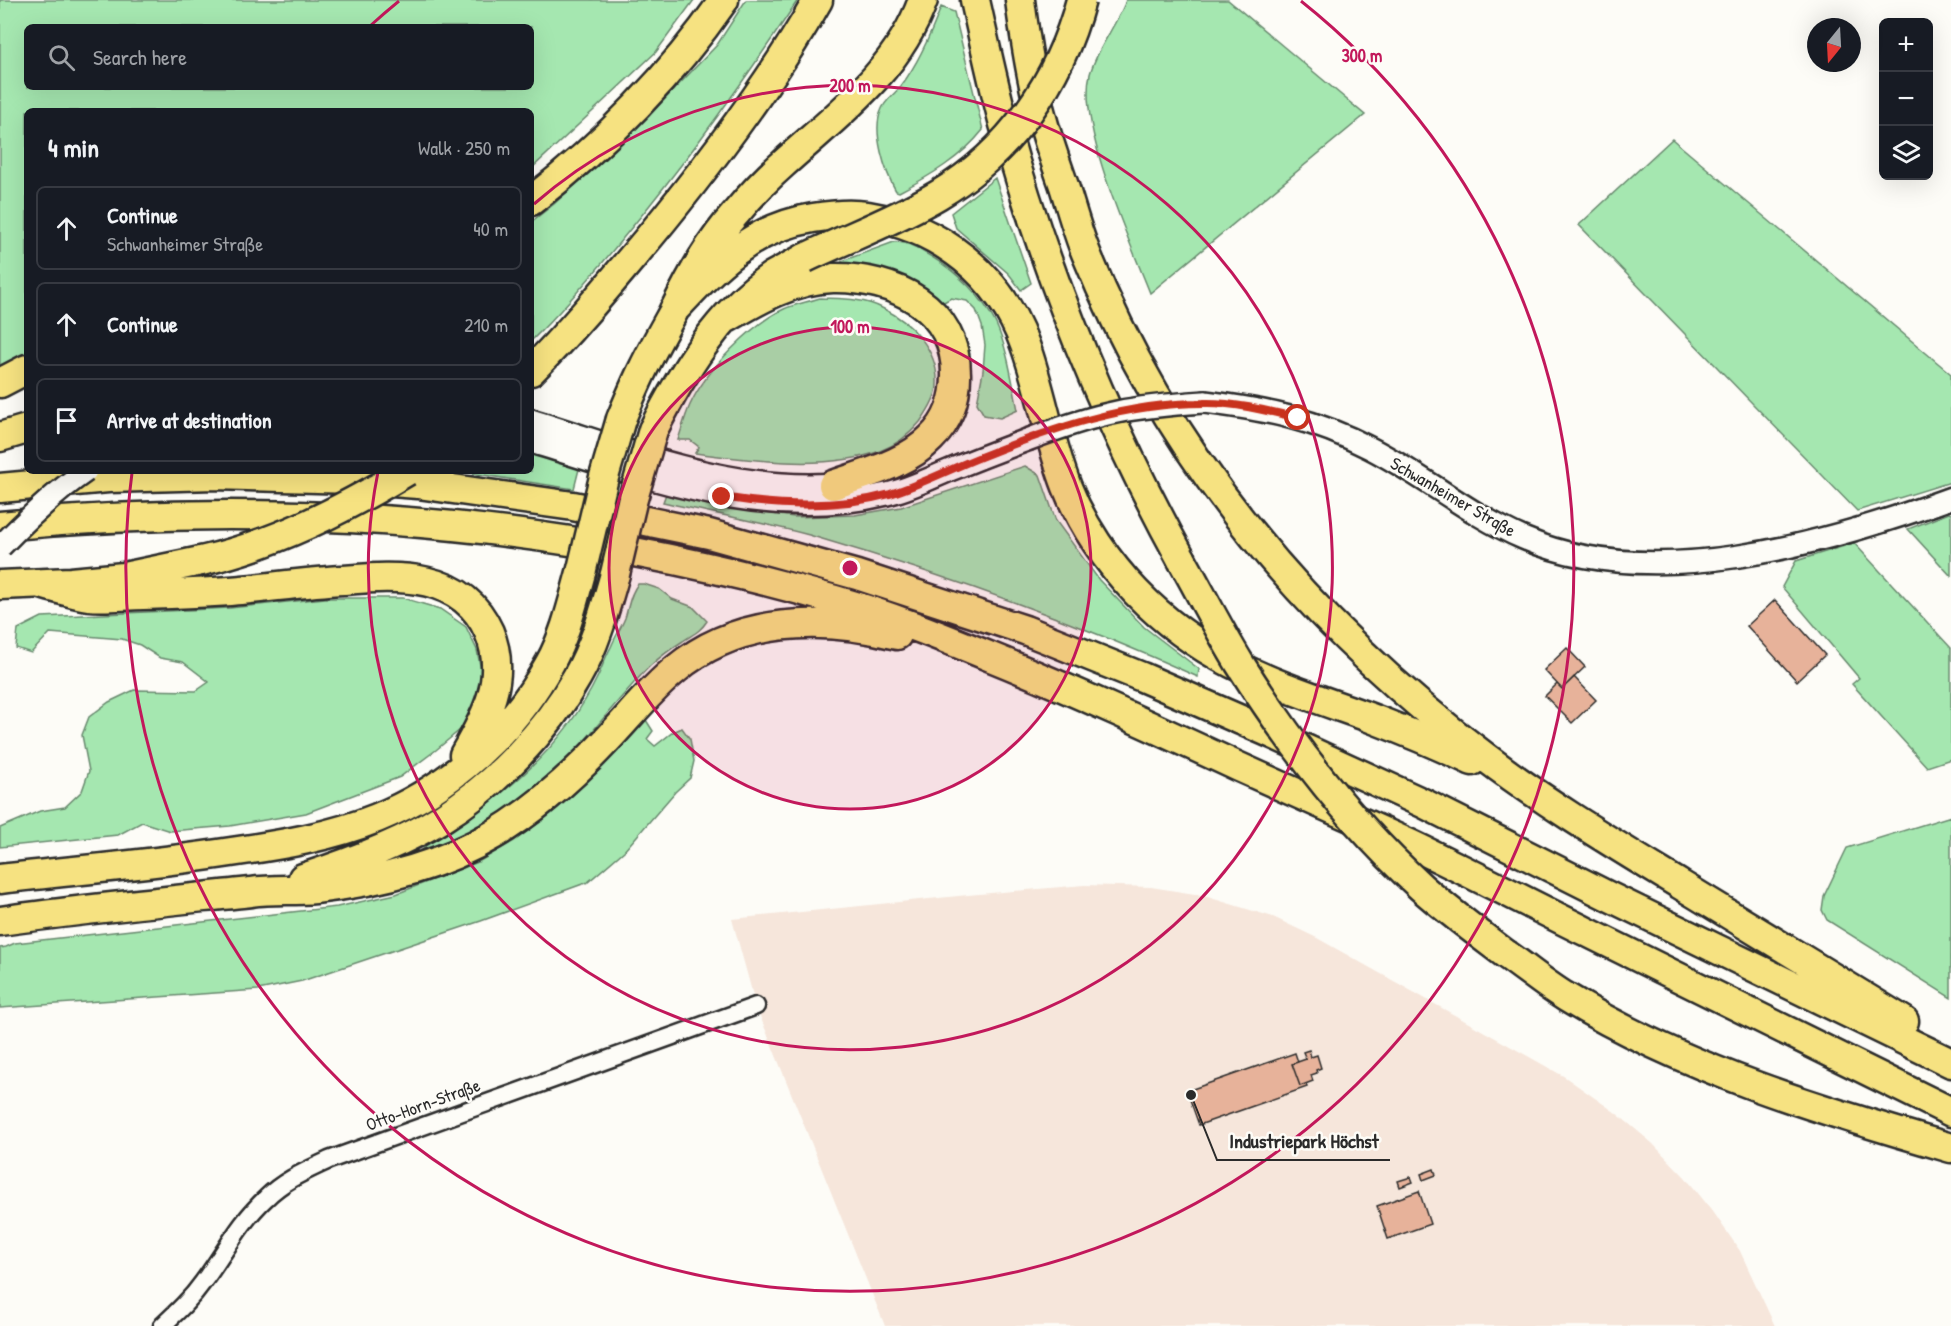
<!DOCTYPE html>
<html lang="en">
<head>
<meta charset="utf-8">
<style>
	body { margin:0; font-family:"Patrick Hand",sans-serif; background:#242831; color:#f1f3f6 }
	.controls { position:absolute; right:18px; top:18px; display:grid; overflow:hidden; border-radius:9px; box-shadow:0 6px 24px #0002 }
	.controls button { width:54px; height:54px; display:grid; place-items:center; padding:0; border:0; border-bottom:2px solid #363941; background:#171b24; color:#f1f3f6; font:30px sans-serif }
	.compass { position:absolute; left:1807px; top:18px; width:54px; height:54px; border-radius:50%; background:#171b24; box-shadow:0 6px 24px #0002; rotate:198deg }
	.stop { position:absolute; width:18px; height:18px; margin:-14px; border:4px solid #c8321e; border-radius:50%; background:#fff }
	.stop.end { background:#c8321e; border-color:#fff; box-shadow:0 2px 6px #0008 }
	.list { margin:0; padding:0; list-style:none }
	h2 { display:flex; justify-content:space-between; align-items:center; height:78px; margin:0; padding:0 24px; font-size:26px }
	h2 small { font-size:20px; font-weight:400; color:#9ea1a6 }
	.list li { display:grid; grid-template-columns:39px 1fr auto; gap:18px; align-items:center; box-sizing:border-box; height:84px; margin:0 12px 12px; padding:0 12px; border:2px solid #363941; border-radius:9px }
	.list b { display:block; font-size:22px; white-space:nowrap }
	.list p { margin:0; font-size:20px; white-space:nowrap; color:#9ea1a6 }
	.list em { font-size:20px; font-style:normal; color:#9ea1a6 }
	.icon { flex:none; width:33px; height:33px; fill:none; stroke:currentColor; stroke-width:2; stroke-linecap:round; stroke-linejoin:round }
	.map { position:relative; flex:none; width:1951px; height:1326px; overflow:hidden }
	.search { position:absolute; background:#171b24; box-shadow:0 6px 24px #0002; left:24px; top:24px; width:510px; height:66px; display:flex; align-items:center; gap:15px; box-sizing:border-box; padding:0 21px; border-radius:9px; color:#9ea1a6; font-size:22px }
	.panel { position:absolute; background:#171b24; box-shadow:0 6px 24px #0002; left:24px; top:108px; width:510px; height:366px; border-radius:9px }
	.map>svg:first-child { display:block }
	.built { fill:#f6e6db }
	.green { fill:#a5e7b0; stroke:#68896e; stroke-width:1.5; fill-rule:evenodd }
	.building { fill:#e7b29a; stroke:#2b2b2b; stroke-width:1.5 }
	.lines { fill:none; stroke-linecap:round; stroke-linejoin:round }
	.minor-casing { stroke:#2b2b2b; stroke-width:21 }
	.tertiary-casing { stroke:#2b2b2b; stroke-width:26 }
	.trunk-casing { stroke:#2b2b2b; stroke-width:33 }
	.minor { stroke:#fdfcf7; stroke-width:16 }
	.tertiary { stroke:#fdfcf7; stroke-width:21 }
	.trunk { stroke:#f6e281; stroke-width:28 }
	.tertiary-bridge-casing { stroke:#2b2b2b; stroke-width:26; stroke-linecap:butt }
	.trunk-bridge-casing { stroke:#2b2b2b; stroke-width:33; stroke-linecap:butt }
	.tertiary-bridge { stroke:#fdfcf7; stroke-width:21 }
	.trunk-bridge { stroke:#f6e281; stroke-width:28 }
	.route { stroke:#c8321e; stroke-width:8 }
	.ring { fill:none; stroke:#c2185b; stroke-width:3 }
	.labels { text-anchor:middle; stroke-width:5; stroke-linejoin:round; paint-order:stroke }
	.street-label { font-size:18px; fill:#2b2b2b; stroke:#fdfcf7 }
	.centre { fill:#c2185b; stroke:#fdfcf7; stroke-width:3 }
	.ring-label { font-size:18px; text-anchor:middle; font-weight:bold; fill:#c2185b; stroke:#fdfcf7; stroke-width:5; stroke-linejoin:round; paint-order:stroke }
	.leader { fill:none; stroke:#2b2b2b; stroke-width:2 }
	.callout-dot { fill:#2b2b2b; stroke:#fdfcf7; stroke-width:2 }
	.callout-label { font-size:20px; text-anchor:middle; font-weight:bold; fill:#2b2b2b; stroke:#fdfcf7; stroke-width:5; stroke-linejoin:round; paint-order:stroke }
</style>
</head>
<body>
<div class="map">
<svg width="1951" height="1326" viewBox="0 0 1951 1326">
	<rect width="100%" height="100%" fill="#fdfcf7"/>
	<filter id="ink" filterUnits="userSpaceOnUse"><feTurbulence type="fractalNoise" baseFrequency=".0167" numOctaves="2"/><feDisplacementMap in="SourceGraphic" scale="12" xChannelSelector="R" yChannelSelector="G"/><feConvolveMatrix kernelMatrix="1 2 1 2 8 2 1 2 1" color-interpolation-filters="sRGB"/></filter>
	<g filter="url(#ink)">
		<!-- built -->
		<path class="built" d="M 1084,885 L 1151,887 L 1201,895 L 1273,917 L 1317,938 L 1565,1077 L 1616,1113 L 1652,1143 L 1685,1177 L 1714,1213 L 1740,1251 L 1775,1326 L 885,1326 L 756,1006 L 732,919 L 968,895 Z"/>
		<!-- green -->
		<path class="green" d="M 0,0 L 694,0 L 656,52 L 531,169 L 531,111 L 27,111 L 27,354 L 0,366 ZM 27,27 L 531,27 L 531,87 L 27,87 Z
			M 746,0 L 798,0 C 745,80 689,158 628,232 C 597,270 567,306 531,341 L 531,222 L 554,204 L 633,132 L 717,45 Z
			M 1126,0 L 1228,0 L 1365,115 L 1150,293 C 1130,242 1077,125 1090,74 C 1095,55 1107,38 1116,21 C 1120,14 1124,7 1126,0 Z
			M 941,7 L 954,12 L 983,130 C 961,158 930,176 899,192 L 896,191 C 885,172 872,132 881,111 C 884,101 895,94 901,86 C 919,62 931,34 941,7 Z
			M 1672,139 L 1951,374 L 1951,482 L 1857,511 L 1579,225 Z
			M 995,178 L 1031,283 L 1021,290 L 1009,274 L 956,228 L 951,213 Z
			M 894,242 C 909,241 919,250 932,257 C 957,272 983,297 996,324 C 1008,350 1012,381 1018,410 L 1000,418 L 984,415 L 977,403 L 983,371 L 985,345 L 982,326 L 976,310 L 967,301 L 951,298 L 942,303 L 926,292 L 841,267 L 842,261 Z
			M 820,298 C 841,299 863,298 882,308 C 911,322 939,350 937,385 C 937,397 927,412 920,422 C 910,434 896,445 880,451 C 826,471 751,460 695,453 L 699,447 L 690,440 L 678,440 C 682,428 685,416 690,405 C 705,372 751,324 784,309 C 795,304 808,302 820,298 Z
			M 531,454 L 579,469 L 574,489 L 458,471 L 531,471 Z
			M 1025,466 L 1040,475 L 1056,521 L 1099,580 L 1144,627 L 1199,669 L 1198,677 C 1072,620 942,574 809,535 C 761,522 711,513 663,502 L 666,494 L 716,506 L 794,517 L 855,515 L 901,507 Z
			M 1949,513 L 1951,514 L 1951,576 L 1908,529 Z
			M 1854,543 L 1951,648 L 1951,759 L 1927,767 L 1852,684 L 1859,678 L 1782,587 L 1796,561 Z
			M 638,584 L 644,584 L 659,589 L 672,599 L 693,607 L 707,621 C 700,632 693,634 683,641 C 672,648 660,657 650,666 C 622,694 598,726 572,755 C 532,798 479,833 423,849 L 426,844 C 496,803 562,752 598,676 C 602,667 606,656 611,647 C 615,637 621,628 625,618 C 629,606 630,593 638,584 Z
			M 325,598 L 403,598 L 440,609 L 466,627 L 477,650 L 482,675 L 475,702 L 461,729 L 436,750 L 400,777 L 306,813 L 230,826 L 170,831 L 142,822 L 118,835 L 0,847 L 0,828 L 40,811 L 65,807 L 82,791 L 89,771 L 82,735 L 89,717 L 109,702 L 134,690 L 196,691 L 209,682 L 183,662 L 160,658 L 140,645 L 122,639 L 50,633 L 31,653 L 16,648 L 18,629 L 42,617 L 230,608 Z
			M 646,720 L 653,731 L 647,739 L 655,746 L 673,732 L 682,728 L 690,739 L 694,761 L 690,778 L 675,792 L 624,851 L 588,882 L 481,921 L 302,981 L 258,990 L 0,1008 L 0,948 L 6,947 L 15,943 L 337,907 L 396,894 L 478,862 L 514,841 L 551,814 L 576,792 Z
			M 1951,816 L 1951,998 L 1827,920 L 1822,910 L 1824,896 L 1847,848 Z"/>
		<!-- building -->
		<path class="building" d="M 1775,600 L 1825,655 L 1797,681 L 1747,626 Z
			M 1567,648 L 1585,667 L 1562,689 L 1544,670 Z
			M 1574,677 L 1596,700 L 1572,723 L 1545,696 L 1557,684 L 1562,689 Z
			M 1309,1050 L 1311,1057 L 1317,1055 L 1321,1068 L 1316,1070 L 1317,1073 L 1311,1075 L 1313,1081 L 1300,1086 L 1292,1064 L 1306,1059 L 1303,1052 Z
			M 1295,1053 L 1298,1062 L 1292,1064 L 1300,1086 L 1306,1084 L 1307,1087 L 1199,1125 L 1187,1091 Z
			M 1434,1169 L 1436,1175 L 1423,1180 L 1421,1174 Z
			M 1411,1177 L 1413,1182 L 1400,1187 L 1398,1181 Z
			M 1419,1191 L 1430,1224 L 1388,1239 L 1377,1206 Z"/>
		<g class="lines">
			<defs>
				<path id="minor" d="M 162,1326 C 177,1312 191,1299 203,1282 C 225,1253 238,1224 266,1198 C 284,1180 306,1171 329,1160 L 756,1006"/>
				<path id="tertiary" d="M 1205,402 C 1268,410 1314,419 1370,448 C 1423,475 1468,514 1523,538 C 1652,594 1825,544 1951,498
					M 531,420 C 632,451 738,495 846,483
					M 531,442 C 648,477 763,524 887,494 C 910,489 933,477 955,468 C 979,458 1003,449 1027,440"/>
				<path id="trunk" d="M 975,0 C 984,41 993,83 1004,124 C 1046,275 1106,422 1182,560
					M 1020,0 C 1025,39 1031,80 1042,118 C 1048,141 1056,163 1064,186 C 1071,208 1077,231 1086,253 C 1169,459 1309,624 1485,757 C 1547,804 1614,844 1681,885 C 1755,930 1830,976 1904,1021
					M 531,201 C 604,144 671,76 724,0
					M 674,310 C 715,266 751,228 813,218 C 831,215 849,213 868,216 C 941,228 1000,275 1025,345 C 1042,392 1049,441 1067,487 C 1082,525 1108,563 1136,592 C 1206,665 1280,685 1371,718 C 1405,731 1439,745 1472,761
					M 727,318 C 759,299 794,279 833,278 C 894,277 957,307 956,376 C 956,399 948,422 931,438 C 906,464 866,473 833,485
					M 531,371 C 572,330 609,285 646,241 C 709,165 769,86 818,0
					M 0,383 L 27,369
					M 621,419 C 628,402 635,385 643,369 C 653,348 664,329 675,309 C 692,274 710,242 736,213 C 750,196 766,179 783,164 C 837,115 898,71 923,0
					M 653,430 C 682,373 718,313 772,276 C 783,270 794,264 805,258
					M 0,437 L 27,429
					M 0,488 L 108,478 L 215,475 L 352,479 L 418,484 L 573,506 L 709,534 L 857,575 L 1025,630 L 1142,677 L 1266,731 L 1423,803 L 1606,895 L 1951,1063
					M 0,526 C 283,499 561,520 835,600 C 888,615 940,636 991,657 C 1075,691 1157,729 1239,767 C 1296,793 1353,818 1410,844 C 1469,872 1528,903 1587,932 C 1708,992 1830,1052 1951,1112
					M 41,584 C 56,588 73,594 89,596 C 106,598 126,595 143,595 C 172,594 201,593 230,591 C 267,588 305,582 343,580 C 398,576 462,571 489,632 C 508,677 486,717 464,755
					M 0,585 L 71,582 L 124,577 L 201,561
					M 303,878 C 349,863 401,844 442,818 C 495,785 547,731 577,677 C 595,646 605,609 615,574
					M 0,879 C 77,870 154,864 231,852 C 280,845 330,837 377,818 C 449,789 513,731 550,663 C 566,634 573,601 582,569
					M 0,921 C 83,909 167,901 251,892 C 272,889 294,891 315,889 C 378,882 439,867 493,835 C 537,809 573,776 607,740 C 630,716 650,690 676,669 C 738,617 823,616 897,635
					M 1507,955 C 1527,969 1546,985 1566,997 C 1684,1069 1820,1110 1951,1148"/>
			</defs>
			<!-- minor casing -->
			<use href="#minor" class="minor-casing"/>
			<!-- tertiary casing -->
			<use href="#tertiary" class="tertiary-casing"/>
			<!-- trunk casing -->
			<use href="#trunk" class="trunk-casing"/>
			<!-- minor -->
			<use href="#minor" class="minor"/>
			<!-- tertiary -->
			<use href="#tertiary" class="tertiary"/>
			<!-- trunk -->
			<use href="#trunk" class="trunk"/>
			<defs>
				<path id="tertiary-bridge" d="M 1027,440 C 1056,429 1086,418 1117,412 C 1146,406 1176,404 1205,402
					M 0,547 C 27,519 54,493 86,471"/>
				<path id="trunk-bridge" d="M 805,258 C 849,237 896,220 938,195 C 1010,153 1060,80 1081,0
					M 1182,560 C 1201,594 1219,630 1240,664 C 1291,745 1350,822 1421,887 C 1448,911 1478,933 1507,955
					M 201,561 C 276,544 342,510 407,471
					M 582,569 L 604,477 L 621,419
					M 615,574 L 632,502 L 653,430"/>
			</defs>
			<!-- tertiary-bridge casing -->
			<use href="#tertiary-bridge" class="tertiary-bridge-casing"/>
			<!-- trunk-bridge casing -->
			<use href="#trunk-bridge" class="trunk-bridge-casing"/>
			<!-- tertiary-bridge -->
			<use href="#tertiary-bridge" class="tertiary-bridge"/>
			<!-- trunk-bridge -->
			<use href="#trunk-bridge" class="trunk-bridge"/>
		</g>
	</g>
	<g class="lines" filter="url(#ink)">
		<!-- route -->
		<path class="route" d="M 722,497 C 777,506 836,509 890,494 C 922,484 952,468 983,456 C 1054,428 1126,403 1203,403 C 1233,402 1269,411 1298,418"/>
	</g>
	<!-- distance rings -->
	<circle cx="850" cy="568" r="241" fill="#c2185b" fill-opacity=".12"/>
	<g class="ring">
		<circle cx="850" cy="568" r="241"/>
		<path d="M534 204A482 482 0 1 1 378 472"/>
		<path d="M370 26A724 724 0 0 1 399 1M1301 1A724 724 0 1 1 132 473"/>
	</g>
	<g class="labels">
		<!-- street labels -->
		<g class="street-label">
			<text transform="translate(1453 497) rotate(30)" y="6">Schwanheimer Straße</text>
			<text transform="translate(423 1105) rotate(-20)" y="6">Otto-Horn-Straße</text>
		</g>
	</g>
	<circle cx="850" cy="568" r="9" class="centre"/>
	<g class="ring-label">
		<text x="1362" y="62">300 m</text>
		<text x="850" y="92">200 m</text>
		<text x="850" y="333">100 m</text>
	</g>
	<!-- callouts -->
	<path class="leader" d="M1191 1095L1217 1160H1390"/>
	<circle class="callout-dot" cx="1191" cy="1095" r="6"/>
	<g class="callout-label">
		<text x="1304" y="1148">Industriepark Höchst</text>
	</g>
</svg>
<div class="controls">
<button>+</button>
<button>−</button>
<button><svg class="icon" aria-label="layers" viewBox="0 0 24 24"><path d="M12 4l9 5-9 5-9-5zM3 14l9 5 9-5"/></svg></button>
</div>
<svg class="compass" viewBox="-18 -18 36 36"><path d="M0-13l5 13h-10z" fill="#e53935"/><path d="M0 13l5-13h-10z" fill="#9ea1a6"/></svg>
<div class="stop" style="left:1298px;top:418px"></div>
<div class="stop end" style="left:722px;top:497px"></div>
<div class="search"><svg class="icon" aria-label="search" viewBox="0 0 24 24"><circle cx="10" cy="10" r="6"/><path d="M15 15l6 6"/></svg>Search here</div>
<section class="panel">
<h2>4 min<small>Walk · 250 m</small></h2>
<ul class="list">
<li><svg class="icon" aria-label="ahead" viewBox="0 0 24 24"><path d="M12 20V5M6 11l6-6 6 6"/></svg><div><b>Continue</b><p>Schwanheimer Straße</p></div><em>40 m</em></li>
<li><svg class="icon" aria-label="ahead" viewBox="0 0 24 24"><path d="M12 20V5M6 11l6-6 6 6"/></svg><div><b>Continue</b></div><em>210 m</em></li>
<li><svg class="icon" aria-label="arrive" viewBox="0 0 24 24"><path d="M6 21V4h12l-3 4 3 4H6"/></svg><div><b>Arrive at destination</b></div></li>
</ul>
</section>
</div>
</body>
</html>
